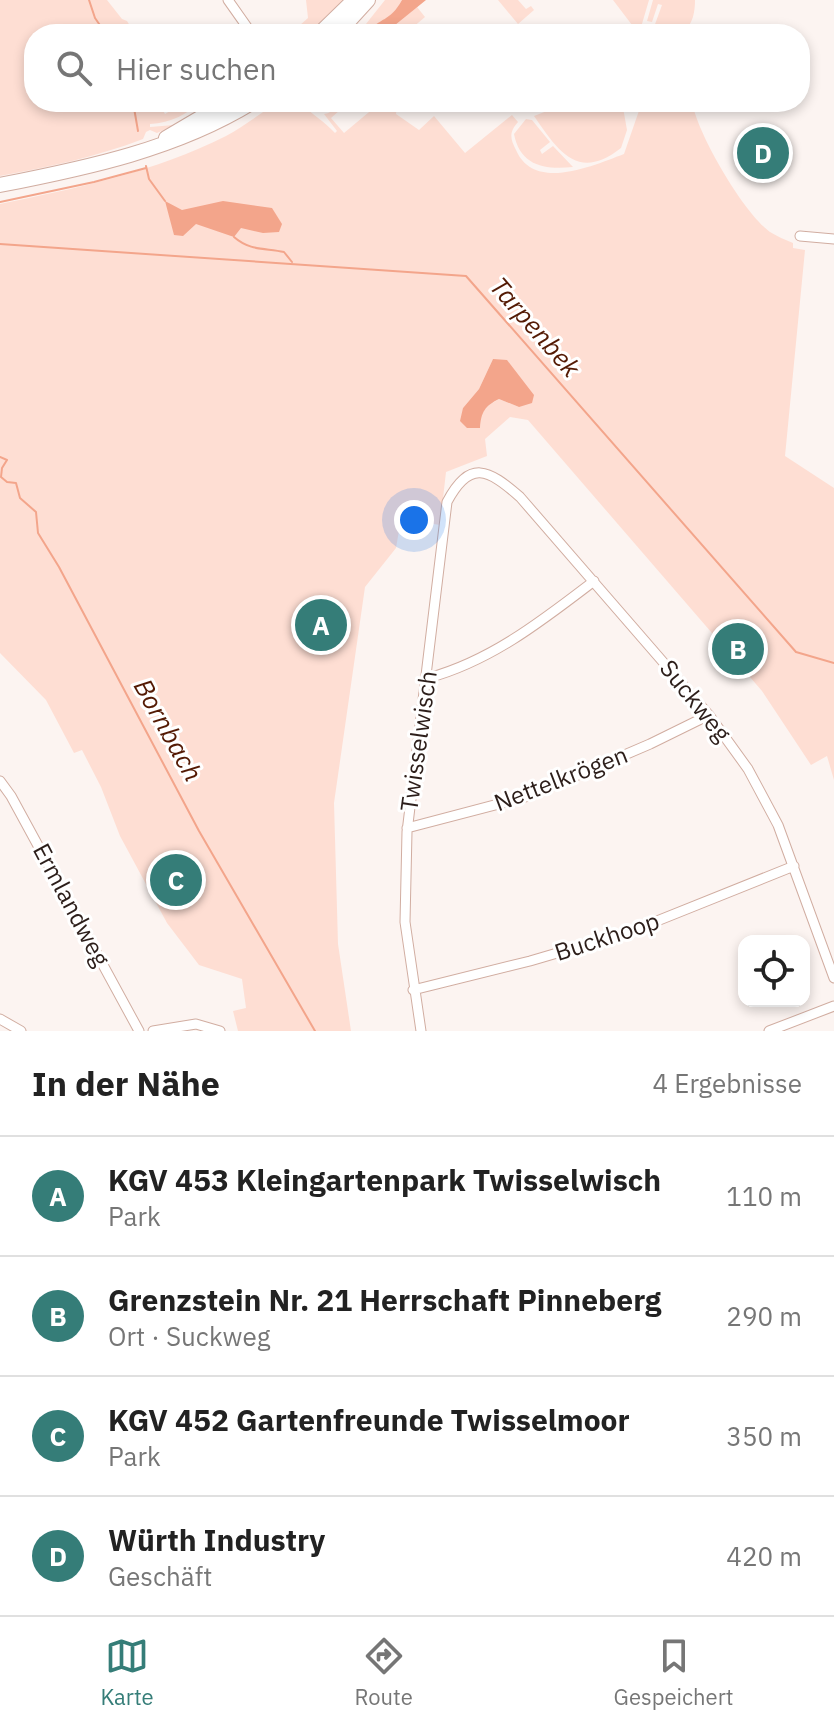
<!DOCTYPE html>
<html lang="de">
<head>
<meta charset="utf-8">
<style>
	body { margin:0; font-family:"IBM Plex Sans",sans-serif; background:#f6f6f6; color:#222 }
	.controls { position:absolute; right:24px; bottom:24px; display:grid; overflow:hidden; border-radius:16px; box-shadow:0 4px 12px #0003 }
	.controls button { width:72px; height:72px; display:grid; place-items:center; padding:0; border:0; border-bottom:2px solid #e0e0e0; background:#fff; color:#222; font:40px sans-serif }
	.you { position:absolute; left:414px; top:520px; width:28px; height:28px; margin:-20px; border:6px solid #fff; border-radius:50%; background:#1a73e8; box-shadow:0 0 0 12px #1a73e833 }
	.badge { display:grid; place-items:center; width:52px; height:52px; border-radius:50%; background:#357d78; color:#fff; font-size:26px; font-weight:700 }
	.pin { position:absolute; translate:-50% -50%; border:4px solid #fff; box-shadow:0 2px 8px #0006 }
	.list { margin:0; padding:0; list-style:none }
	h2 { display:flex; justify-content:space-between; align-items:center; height:104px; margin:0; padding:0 32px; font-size:34px }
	h2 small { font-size:26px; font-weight:400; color:#767676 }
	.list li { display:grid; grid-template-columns:52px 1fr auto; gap:24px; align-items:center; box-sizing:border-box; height:120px; padding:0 32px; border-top:2px solid #e0e0e0 }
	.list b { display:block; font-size:30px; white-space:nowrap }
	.list p { margin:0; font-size:26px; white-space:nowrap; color:#767676 }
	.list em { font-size:26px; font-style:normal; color:#767676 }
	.icon { flex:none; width:44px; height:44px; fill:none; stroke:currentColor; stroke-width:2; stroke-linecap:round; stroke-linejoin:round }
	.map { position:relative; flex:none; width:834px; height:1031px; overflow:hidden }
	.search { position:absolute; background:#fff; box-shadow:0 4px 12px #0003; left:24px; right:24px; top:24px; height:88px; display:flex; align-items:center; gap:20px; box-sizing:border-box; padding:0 28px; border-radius:32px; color:#767676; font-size:30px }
	.sheet { height:584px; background:#fff }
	nav { display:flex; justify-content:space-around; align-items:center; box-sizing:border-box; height:112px; border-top:2px solid #e0e0e0; background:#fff; font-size:22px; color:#767676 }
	nav a { display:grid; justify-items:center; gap:4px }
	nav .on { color:#357d78 }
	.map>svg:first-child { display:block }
	.green { fill:#feded3; fill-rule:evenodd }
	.water { fill:#f3a58b }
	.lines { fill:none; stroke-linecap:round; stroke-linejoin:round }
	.stream { stroke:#f3a58b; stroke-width:2 }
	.street-casing { stroke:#d1ada1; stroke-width:11 }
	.secondary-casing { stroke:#d1ada1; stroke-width:16 }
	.street { stroke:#fff; stroke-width:9 }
	.secondary { stroke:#fff; stroke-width:14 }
	.labels { text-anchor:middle; stroke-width:6; stroke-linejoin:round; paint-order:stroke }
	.street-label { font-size:24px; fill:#2c1e1a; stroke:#fff }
	.water-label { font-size:26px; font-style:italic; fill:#541a04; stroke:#fff }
</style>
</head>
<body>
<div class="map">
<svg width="834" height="1031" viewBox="0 0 834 1031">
	<rect width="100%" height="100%" fill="#fcf4f1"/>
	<!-- green -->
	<path class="green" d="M 0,0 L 107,0 L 122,19 L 127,21 L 135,34 L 34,34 L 34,102 L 158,102 L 165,114 L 185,102 L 203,102 C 185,114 172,123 150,124 L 150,127 L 174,125 L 157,133 L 150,130 L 146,132 L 143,139 C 96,157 49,167 0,176 Z
		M 306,0 L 344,0 L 310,34 L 290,34 L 308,18 Z
		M 385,0 L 402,0 C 389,23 382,17 366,34 L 358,34 Z
		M 498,0 L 518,0 L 526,9 L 531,6 L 534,10 L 518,24 Z
		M 613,0 L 649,0 L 639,34 L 633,34 L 632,25 Z
		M 653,0 L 695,0 C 695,12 693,23 684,32 L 677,30 L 675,34 L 644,34 L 646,25 L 654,27 L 662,5 L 658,4 L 652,22 L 647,21 Z
		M 417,7 L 425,17 L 405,34 L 384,34 Z
		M 278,102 L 300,102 C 311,114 324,121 335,133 L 337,131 L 324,114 C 334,113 340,102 349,102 L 331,118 L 344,133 L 381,102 L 392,102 L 397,106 L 396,114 L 419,130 L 434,116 L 465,153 L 512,115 L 518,122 C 509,132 510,139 516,150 C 534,192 592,166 624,154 L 642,102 L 692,102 C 698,135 743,212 770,232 C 777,236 785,240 793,243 L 793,248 L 805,250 L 785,456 L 834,488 L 834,780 L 827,756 L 811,765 L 762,691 L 528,420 L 510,417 L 485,439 L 487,456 L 446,472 L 440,525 L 401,519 L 396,548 L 365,587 L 334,803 L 338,944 L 351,1031 L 238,1031 L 233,1011 L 246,1008 L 242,979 L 199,965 L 167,923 L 120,836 L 101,787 L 82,750 L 74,753 L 46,700 L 0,653 L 0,204 C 77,188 155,172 226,136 C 244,126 261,113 278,102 ZM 493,359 L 519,407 L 499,399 L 489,405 L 481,414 L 463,408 L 479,389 Z
		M 570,102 L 622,102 L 627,130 L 621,148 C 578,182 558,151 534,116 Z
		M 526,119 L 532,120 L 550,142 L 540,150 L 542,154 L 553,146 L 573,167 C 545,170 520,166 514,134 Z"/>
	<!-- water -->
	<path class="water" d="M 402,0 L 426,0 L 384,34 L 366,34 C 381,16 389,23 402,0 Z
		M 165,201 L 182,210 L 223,201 L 272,208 L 282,224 L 279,232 L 263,233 L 241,228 L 234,237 L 196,224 L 183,236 L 174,235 Z
		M 493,359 L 507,360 L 534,395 L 532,403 L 519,407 L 499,399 C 485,406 481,412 480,428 L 467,428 L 460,421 L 463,408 L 479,389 Z"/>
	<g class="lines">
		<!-- stream -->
		<path class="stream" d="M 89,0 L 95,18 L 106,34
			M 133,102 L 138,131
			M 146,166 L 149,179 L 165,201
			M 0,202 L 94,182 L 146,168
			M 234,237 C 250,251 265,248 284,252 L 292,262
			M 0,244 L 466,276 L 796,652 L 834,663
			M 0,457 L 7,460 L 2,468 L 1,477 L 7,482 L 16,483 L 20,498 L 36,512 L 38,533 L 59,567 L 199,831 L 315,1031"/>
		<defs>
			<path id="street" d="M 228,0 L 252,34
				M 800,236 L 834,239
				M 428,678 C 491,661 543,620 594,581
				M 0,781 L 11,796 L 139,1031
				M 407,828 L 529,796 L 650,744 L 709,715
				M 413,990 L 530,961 L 632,931 L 794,866
				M 0,1019 L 21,1031
				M 153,1031 L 196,1024 L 220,1031
				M 421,1031 L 405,922 L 407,832 L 447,502 C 470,459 488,469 520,497 L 709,715 L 748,769 L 778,825 L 834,978
				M 769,1031 L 834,1006"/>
			<path id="secondary" d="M 319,34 L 354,0
				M 337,34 L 368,0
				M 166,138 L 227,102
				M 0,185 C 87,168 177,149 253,102"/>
		</defs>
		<!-- street casing -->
		<use href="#street" class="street-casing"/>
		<!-- secondary casing -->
		<use href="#secondary" class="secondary-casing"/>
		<!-- street -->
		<use href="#street" class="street"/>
		<!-- secondary -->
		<use href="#secondary" class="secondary"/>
	</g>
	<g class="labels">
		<!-- street labels -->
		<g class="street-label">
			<text transform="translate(695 701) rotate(51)" y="8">Suckweg</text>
			<text transform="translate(419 741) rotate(-82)" y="8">Twisselwisch</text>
			<text transform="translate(561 779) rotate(-21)" y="8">Nettelkrögen</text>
			<text transform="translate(71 905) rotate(62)" y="8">Ermlandweg</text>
			<text transform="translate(607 937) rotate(-18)" y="8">Buckhoop</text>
		</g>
		<!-- water labels -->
		<g class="water-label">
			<text transform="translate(535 327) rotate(49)" y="9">Tarpenbek</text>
			<text transform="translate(168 730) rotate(61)" y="9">Bornbach</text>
		</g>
	</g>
</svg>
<div class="controls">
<button><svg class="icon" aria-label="locate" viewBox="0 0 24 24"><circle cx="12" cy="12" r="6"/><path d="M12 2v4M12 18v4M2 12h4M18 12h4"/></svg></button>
</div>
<div class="you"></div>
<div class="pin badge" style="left:321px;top:625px">A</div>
<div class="pin badge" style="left:738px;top:649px">B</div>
<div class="pin badge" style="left:176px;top:880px">C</div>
<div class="pin badge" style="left:763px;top:153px">D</div>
<div class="search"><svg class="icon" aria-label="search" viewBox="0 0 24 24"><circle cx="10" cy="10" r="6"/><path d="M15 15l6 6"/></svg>Hier suchen</div>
</div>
<section class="sheet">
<h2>In der Nähe<small>4 Ergebnisse</small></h2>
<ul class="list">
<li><span class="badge">A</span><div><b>KGV 453 Kleingartenpark Twisselwisch</b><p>Park</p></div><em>110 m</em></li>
<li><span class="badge">B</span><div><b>Grenzstein Nr. 21 Herrschaft Pinneberg</b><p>Ort · Suckweg</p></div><em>290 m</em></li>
<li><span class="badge">C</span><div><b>KGV 452 Gartenfreunde Twisselmoor</b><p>Park</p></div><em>350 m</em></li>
<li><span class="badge">D</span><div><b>Würth Industry</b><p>Geschäft</p></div><em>420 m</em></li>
</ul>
</section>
<nav>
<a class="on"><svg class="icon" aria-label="map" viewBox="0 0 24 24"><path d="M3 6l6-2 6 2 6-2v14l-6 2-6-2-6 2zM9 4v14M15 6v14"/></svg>Karte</a>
<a><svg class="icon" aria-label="directions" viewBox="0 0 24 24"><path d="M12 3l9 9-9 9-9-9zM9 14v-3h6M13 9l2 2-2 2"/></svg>Route</a>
<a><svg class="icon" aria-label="saved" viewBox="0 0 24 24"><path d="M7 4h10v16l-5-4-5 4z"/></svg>Gespeichert</a>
</nav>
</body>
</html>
